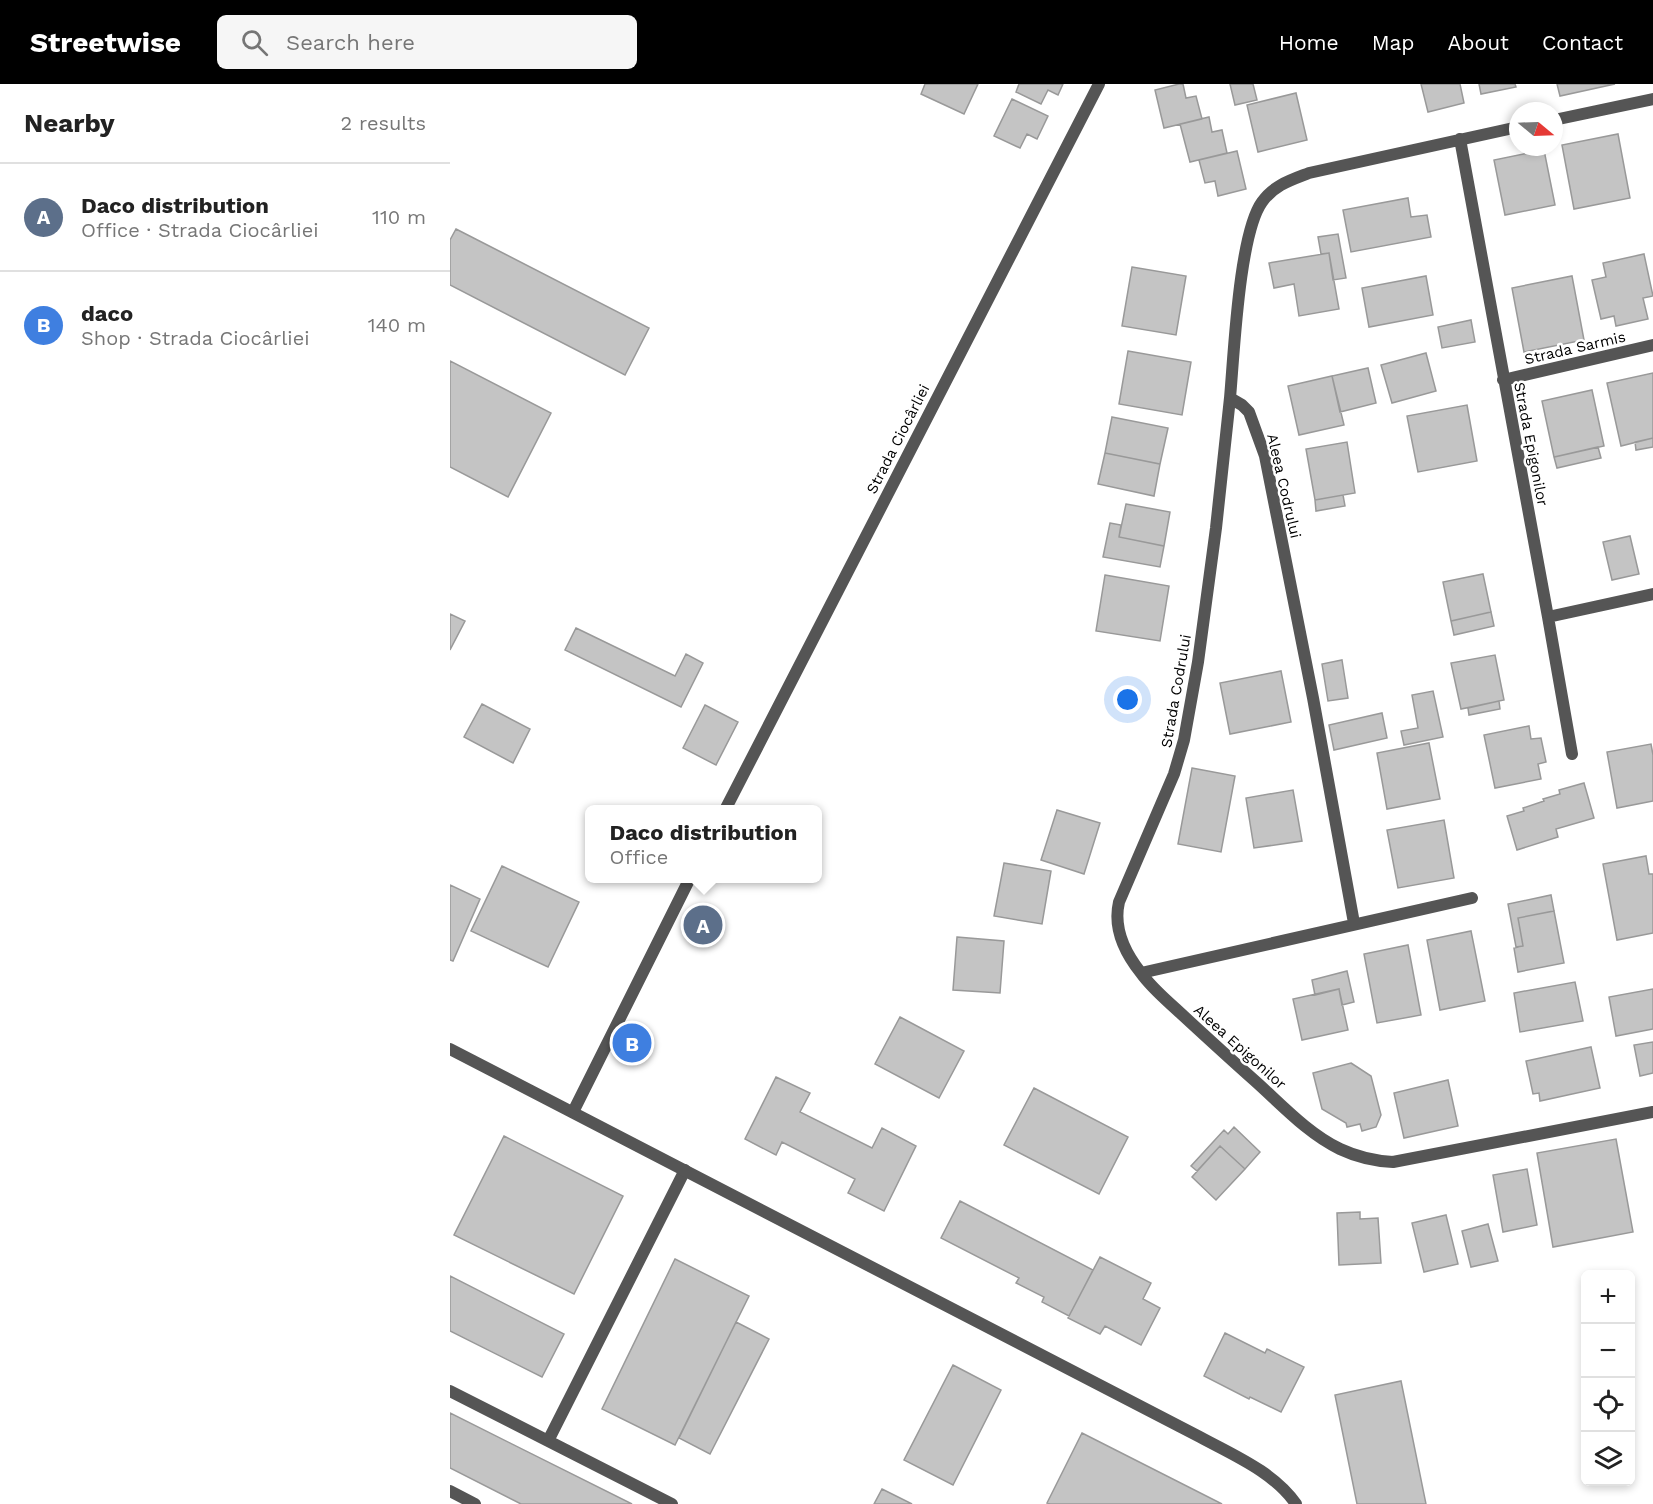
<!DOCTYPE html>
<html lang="en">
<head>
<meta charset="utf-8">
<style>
	body { margin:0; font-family:"Work Sans",sans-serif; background:#f6f6f6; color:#222 }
	.controls { position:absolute; right:18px; bottom:18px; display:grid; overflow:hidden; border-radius:9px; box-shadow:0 3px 9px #0003 }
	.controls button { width:54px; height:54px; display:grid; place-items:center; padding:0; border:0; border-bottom:2px solid #e0e0e0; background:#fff; color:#222; font:30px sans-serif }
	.compass { position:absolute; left:1059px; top:18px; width:54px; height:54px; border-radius:50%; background:#fff; box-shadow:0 3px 9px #0003; rotate:109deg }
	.you { position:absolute; left:678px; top:616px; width:21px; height:21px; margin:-15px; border:4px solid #fff; border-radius:50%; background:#1a73e8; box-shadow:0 0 0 9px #1a73e833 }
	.badge { display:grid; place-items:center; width:39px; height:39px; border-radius:50%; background:#000; color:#fff; font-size:20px; font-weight:700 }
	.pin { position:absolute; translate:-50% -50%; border:3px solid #fff; box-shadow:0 2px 6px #0006 }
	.popup { position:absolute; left:135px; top:721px; width:237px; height:78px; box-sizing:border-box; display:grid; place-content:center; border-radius:9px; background:#fff; filter:drop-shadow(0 2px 4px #0005); font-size:20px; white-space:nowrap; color:#767676 }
	.popup b { font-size:22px; color:#222 }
	.popup::after { content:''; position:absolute; left:50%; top:100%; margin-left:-12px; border:12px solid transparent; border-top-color:#fff }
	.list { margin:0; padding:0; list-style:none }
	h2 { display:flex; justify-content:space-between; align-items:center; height:78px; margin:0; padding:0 24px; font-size:26px }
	h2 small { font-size:20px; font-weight:400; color:#767676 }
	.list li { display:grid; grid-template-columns:39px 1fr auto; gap:18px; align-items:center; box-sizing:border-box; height:108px; padding:0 24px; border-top:2px solid #e0e0e0 }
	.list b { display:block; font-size:22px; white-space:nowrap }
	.list p { margin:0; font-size:20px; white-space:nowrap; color:#767676 }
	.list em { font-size:20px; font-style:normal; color:#767676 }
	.icon { flex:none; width:33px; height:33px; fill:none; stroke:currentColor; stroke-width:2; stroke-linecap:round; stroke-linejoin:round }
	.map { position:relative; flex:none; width:1203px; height:1420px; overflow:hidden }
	header { display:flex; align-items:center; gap:36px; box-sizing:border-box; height:84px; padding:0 30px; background:#000; color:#fff }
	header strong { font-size:28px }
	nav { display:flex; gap:33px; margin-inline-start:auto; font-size:21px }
	.search { width:420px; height:54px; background:#f6f6f6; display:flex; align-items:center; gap:15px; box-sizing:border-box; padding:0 21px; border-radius:9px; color:#767676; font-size:22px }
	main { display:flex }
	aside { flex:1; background:#fff }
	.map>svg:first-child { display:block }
	.building { fill:#c4c4c4; stroke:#999; stroke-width:1.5 }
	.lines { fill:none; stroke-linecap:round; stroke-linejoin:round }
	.lane { stroke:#555; stroke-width:12 }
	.street { stroke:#555; stroke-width:12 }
	.labels { text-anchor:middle; stroke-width:5; stroke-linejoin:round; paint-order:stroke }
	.street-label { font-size:15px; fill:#000; stroke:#fff }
</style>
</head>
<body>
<header>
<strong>Streetwise</strong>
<div class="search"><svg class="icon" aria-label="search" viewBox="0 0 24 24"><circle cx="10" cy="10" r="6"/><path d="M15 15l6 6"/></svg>Search here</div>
<nav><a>Home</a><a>Map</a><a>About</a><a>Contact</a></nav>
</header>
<main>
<aside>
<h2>Nearby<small>2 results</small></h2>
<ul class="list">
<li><span class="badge" style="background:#5c6f8a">A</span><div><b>Daco distribution</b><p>Office · Strada Ciocârliei</p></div><em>110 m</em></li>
<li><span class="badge" style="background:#3f7fe0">B</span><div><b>daco</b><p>Shop · Strada Ciocârliei</p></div><em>140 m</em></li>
</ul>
</aside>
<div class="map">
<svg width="1203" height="1420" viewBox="0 0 1203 1420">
	<rect width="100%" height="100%" fill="#fff"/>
	<!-- building -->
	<path class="building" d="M 475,0 L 528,0 L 514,30 L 471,10 Z
		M 569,0 L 613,0 L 608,11 L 598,6 L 591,20 L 566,8 Z
		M 729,0 L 733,0 L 736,14 L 746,12 L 752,35 L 714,44 L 705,6 Z
		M 780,0 L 803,0 L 807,16 L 785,21 Z
		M 971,0 L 1010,0 L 1014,19 L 978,28 Z
		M 1029,0 L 1065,0 L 1066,3 L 1031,10 Z
		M 1107,0 L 1165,0 L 1110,12 Z
		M 846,9 L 857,56 L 808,68 L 797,21 Z
		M 562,15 L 598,32 L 587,55 L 577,50 L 570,64 L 544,52 Z
		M 759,33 L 762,48 L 772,46 L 777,69 L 740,78 L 730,40 Z
		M 1168,50 L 1180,114 L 1124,125 L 1112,61 Z
		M 1094,66 L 1105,121 L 1055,131 L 1044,76 Z
		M 787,67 L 796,105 L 768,112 L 765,97 L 755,99 L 749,76 Z
		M 958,114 L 961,133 L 977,131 L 981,153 L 901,168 L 893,126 Z
		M 6,145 L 199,244 L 175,291 L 0,201 L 0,156 Z
		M 888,150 L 896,194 L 883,196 L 879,169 L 871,170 L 868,153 Z
		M 879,169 L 889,225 L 849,232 L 844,200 L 824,204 L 819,179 Z
		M 1194,170 L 1203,212 L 1193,214 L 1198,235 L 1166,242 L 1164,232 L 1151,235 L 1142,196 L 1156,193 L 1153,179 Z
		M 682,183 L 736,192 L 726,251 L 672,242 Z
		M 976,192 L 983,231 L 919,243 L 912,204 Z
		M 1122,192 L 1134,256 L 1074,268 L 1062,204 Z
		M 1021,236 L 1025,258 L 992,264 L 988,243 Z
		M 678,267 L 741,278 L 732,331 L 669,320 Z
		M 976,269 L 986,307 L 942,319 L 931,281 Z
		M 0,277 L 101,329 L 58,413 L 0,383 Z
		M 918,284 L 926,319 L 890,328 L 882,292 Z
		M 1203,289 L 1203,354 L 1171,362 L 1157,299 Z
		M 882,292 L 894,341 L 849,351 L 838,302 Z
		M 1142,306 L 1154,362 L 1104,373 L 1092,317 Z
		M 1017,321 L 1027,377 L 968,388 L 957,332 Z
		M 662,333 L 718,344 L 710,380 L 655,369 Z
		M 1203,354 L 1203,363 L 1186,366 L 1185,358 Z
		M 897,358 L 905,409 L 865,416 L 856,365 Z
		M 1148,363 L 1151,374 L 1107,384 L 1104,373 Z
		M 655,369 L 710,380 L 704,412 L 648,400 Z
		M 893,411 L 895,422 L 866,427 L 865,416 Z
		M 676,420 L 720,428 L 714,462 L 669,453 Z
		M 660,439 L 671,441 L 669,453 L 714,462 L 710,483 L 653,473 Z
		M 1180,452 L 1189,490 L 1162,496 L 1153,458 Z
		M 1033,490 L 1041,528 L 1001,537 L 993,498 Z
		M 655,491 L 719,502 L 710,557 L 646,547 Z
		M 1041,528 L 1044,542 L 1004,551 L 1001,537 Z
		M 0,530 L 15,537 L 0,566 Z
		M 126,544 L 225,592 L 236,570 L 253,579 L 231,623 L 115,566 Z
		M 1045,571 L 1054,616 L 1011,625 L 1001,579 Z
		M 892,576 L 898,614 L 878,617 L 872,580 Z
		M 831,587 L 841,638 L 780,650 L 770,599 Z
		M 983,607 L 993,653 L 954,661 L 951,647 L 968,644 L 962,611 Z
		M 1049,617 L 1050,625 L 1019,631 L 1018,624 Z
		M 32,620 L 80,645 L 63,679 L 14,653 Z
		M 255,621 L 288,638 L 266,681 L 233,664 Z
		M 932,629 L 937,654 L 884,666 L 879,641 Z
		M 1079,642 L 1081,655 L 1091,654 L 1096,678 L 1088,680 L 1091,695 L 1045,704 L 1034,651 Z
		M 979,659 L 990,715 L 937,725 L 927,669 Z
		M 1201,660 L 1203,671 L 1203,717 L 1167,724 L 1157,668 Z
		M 742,684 L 785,692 L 771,768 L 728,760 Z
		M 1134,699 L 1144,734 L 1106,745 L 1108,753 L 1067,766 L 1057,732 L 1074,727 L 1073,724 L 1094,717 L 1093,715 L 1110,710 L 1109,706 Z
		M 843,706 L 852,757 L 804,764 L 796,714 Z
		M 607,726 L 650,739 L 634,790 L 591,776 Z
		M 994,736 L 1004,794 L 948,804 L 937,746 Z
		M 1196,772 L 1199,790 L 1203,790 L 1203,849 L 1167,856 L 1153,780 Z
		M 554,779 L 601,787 L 592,840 L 544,832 Z
		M 52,782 L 129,818 L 98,883 L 21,847 Z
		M 0,801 L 30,815 L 3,877 L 0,876 Z
		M 1101,811 L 1104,827 L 1068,834 L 1073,862 L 1066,863 L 1058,820 Z
		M 1104,827 L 1114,879 L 1068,888 L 1064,864 L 1073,862 L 1068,834 Z
		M 1021,847 L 1035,917 L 990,926 L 977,856 Z
		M 507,853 L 554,857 L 550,909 L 503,906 Z
		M 958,861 L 971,931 L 927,939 L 914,870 Z
		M 897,887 L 904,918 L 892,921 L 889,905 L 865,911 L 862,896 Z
		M 1125,898 L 1133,937 L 1070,948 L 1064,909 Z
		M 889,905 L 898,946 L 852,956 L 843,915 Z
		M 1203,905 L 1203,945 L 1166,952 L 1159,913 Z
		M 450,933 L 514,967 L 489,1014 L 425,980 Z
		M 1203,958 L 1203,989 L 1190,992 L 1184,961 Z
		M 1141,963 L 1150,1004 L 1090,1017 L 1089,1009 L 1083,1010 L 1076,977 Z
		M 901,979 L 921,992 L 931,1031 L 926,1043 L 912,1047 L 910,1040 L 897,1043 L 896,1039 L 872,1025 L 863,989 Z
		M 326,993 L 360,1009 L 350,1028 L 422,1064 L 432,1044 L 466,1062 L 434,1127 L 398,1109 L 405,1095 L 332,1058 L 326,1071 L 295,1055 Z
		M 998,996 L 1008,1042 L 954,1054 L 944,1009 Z
		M 584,1004 L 678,1053 L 649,1110 L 554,1061 Z
		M 784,1043 L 810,1068 L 795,1085 L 770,1062 L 747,1087 L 741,1082 L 774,1046 L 778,1050 Z
		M 54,1052 L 173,1112 L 124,1210 L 4,1151 Z
		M 1166,1055 L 1183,1148 L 1103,1163 L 1087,1069 Z
		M 770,1062 L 795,1085 L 766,1116 L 742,1093 Z
		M 1077,1085 L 1087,1141 L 1053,1148 L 1043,1091 Z
		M 510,1117 L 643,1186 L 619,1232 L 592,1218 L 594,1213 L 566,1199 L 569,1194 L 491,1154 Z
		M 910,1128 L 910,1135 L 928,1134 L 931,1179 L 889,1181 L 887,1129 Z
		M 996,1131 L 1008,1180 L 974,1188 L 962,1139 Z
		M 1038,1140 L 1048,1177 L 1021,1183 L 1012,1147 Z
		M 650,1173 L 701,1199 L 693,1215 L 710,1224 L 691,1261 L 655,1242 L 650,1250 L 618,1234 Z
		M 225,1175 L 299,1212 L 225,1361 L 152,1325 Z
		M 0,1192 L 114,1250 L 92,1293 L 0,1247 Z
		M 286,1238 L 319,1255 L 260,1370 L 229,1354 Z
		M 775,1249 L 815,1269 L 817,1265 L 854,1283 L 831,1328 L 800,1313 L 799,1315 L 754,1292 Z
		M 503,1281 L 551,1306 L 503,1401 L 454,1376 Z
		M 951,1297 L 976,1420 L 907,1420 L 885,1311 Z
		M 0,1329 L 182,1420 L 71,1420 L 0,1384 Z
		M 632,1349 L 772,1420 L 600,1420 L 597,1419 Z
		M 432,1405 L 462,1420 L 424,1420 Z"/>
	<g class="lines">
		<!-- lane -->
		<path class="lane" d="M 0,1307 L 222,1420
			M 98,1357 L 235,1086
			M 0,1407 L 25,1420"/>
		<!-- street -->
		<path class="street" d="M 1104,36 L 1203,15
			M 1010,55 L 1098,533 L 1122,670
			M 1053,296 L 1203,261
			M 780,314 L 766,444 L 748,578 L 734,656 L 724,690 L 669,818 C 663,844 675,869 691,889 C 701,903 714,914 726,925 C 752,949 778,973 804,996 C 831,1020 857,1049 890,1065 C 907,1073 924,1077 943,1078 L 1203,1028
			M 1098,533 L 1203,510
			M 275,726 L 649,0
			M 904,839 L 863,614 L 815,372 L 799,328 L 792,321 L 780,314 C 784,270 789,150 812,118 C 824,101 841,96 859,89 L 1068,43
			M 691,889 L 1022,814
			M 0,965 L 750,1353 C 783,1371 824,1388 846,1420
			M 123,1028 L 240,794"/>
	</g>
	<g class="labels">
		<!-- street labels -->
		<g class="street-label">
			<text transform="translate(1125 264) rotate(-13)" y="5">Strada Sarmis</text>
			<text transform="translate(448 355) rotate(-63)" y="5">Strada Ciocârliei</text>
			<text transform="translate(1081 360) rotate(79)" y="5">Strada Epigonilor</text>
			<text transform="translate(834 402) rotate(77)" y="5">Aleea Codrului</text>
			<text transform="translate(726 607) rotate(-80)" y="5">Strada Codrului</text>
			<text transform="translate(790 963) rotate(42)" y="5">Aleea Epigonilor</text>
		</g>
	</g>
</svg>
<div class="controls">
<button>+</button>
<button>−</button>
<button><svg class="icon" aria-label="locate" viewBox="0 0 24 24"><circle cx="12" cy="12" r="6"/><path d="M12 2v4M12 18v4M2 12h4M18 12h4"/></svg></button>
<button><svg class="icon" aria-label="layers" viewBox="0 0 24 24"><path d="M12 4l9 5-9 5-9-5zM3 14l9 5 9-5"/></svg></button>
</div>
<svg class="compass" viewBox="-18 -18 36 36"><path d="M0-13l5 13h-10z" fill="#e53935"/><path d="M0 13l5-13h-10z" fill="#767676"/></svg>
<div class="you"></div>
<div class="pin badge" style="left:253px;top:841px;background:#5c6f8a">A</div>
<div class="popup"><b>Daco distribution</b>Office</div>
<div class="pin badge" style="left:182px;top:959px;background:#3f7fe0">B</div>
</div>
</main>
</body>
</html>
